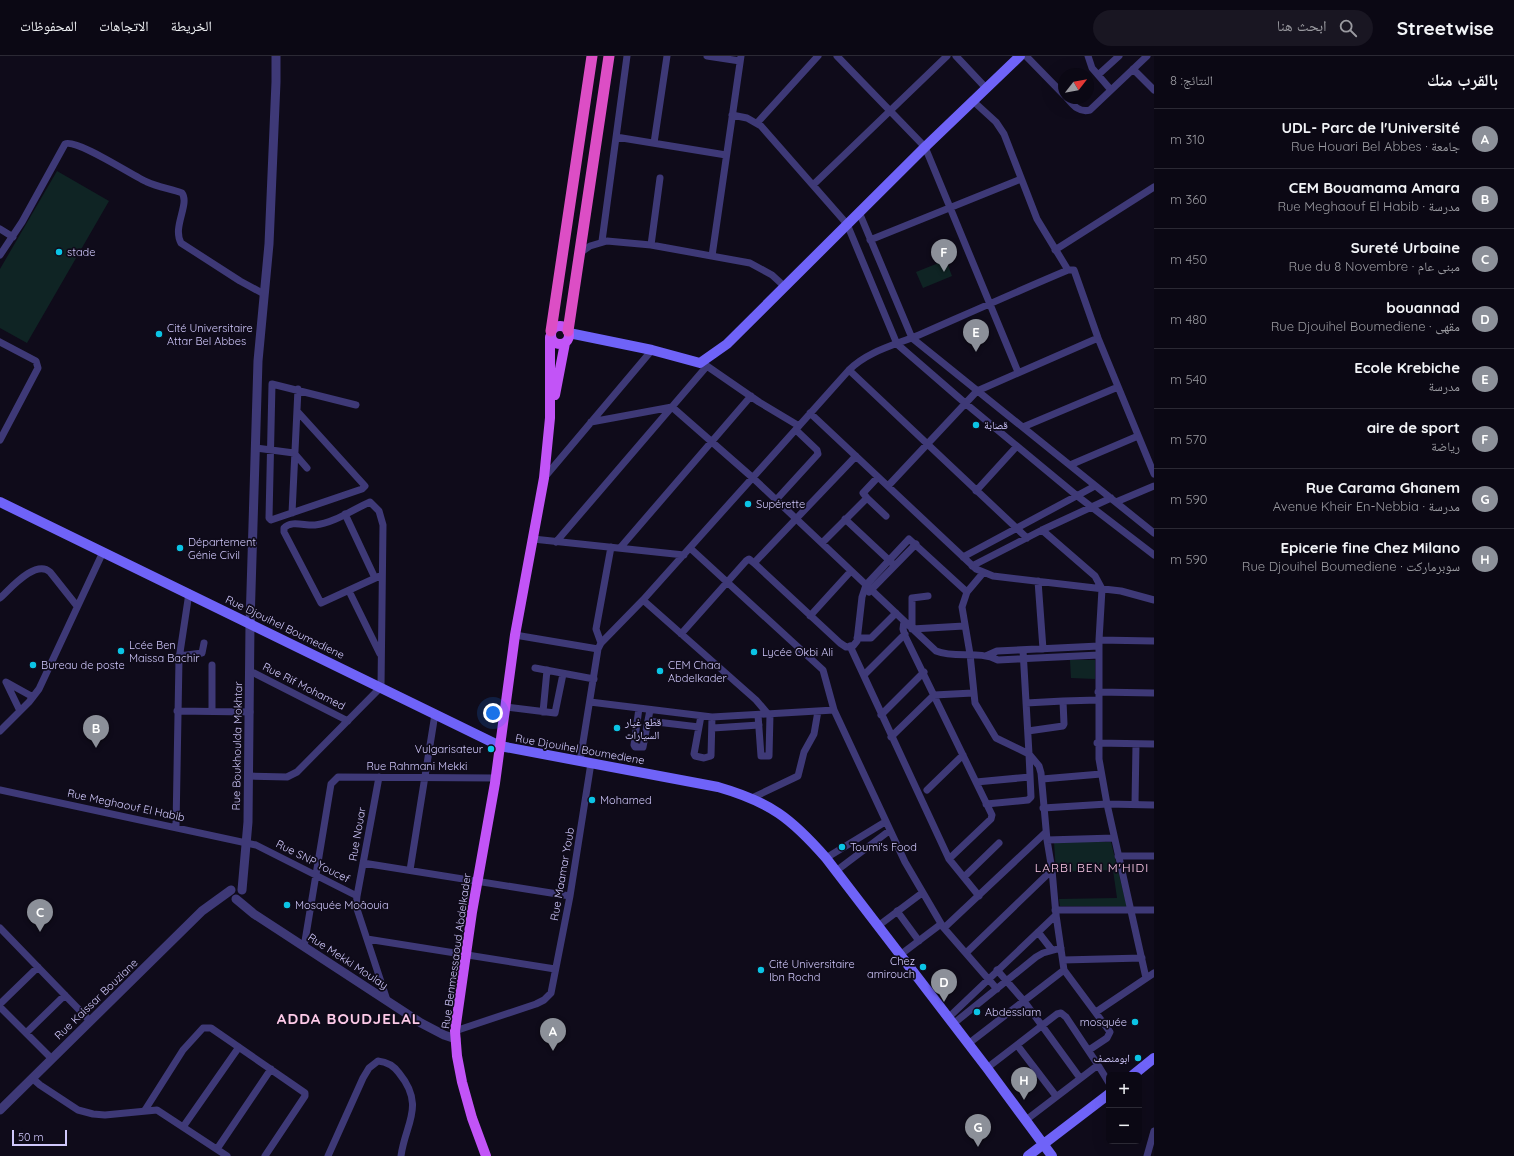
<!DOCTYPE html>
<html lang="ar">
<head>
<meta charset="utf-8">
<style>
	body { margin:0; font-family:Quicksand,"Noto Naskh Arabic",sans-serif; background:#191622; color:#f1f3f6; direction:rtl }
	.controls { position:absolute; right:12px; bottom:12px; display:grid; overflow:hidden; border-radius:6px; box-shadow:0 4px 16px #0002 }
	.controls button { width:36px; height:36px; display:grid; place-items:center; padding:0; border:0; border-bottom:1px solid #2b2934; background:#0b0814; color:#f1f3f6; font:20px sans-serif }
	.compass { position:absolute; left:1058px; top:12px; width:36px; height:36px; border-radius:50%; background:#0b0814; box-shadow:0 4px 16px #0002; rotate:59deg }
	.scale { position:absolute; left:12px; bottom:10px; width:55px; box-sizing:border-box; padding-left:4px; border:2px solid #d0c8fc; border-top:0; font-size:11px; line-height:14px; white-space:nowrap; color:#d0c8fc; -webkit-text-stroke:3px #0f0b1a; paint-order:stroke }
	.you { position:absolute; left:493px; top:657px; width:14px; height:14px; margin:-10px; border:3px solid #fff; border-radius:50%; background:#1a73e8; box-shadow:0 0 0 6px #1a73e833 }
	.badge { display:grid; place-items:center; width:26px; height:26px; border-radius:50%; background:#8c9099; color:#fff; font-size:13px; font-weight:700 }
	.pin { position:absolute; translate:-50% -33px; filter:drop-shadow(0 1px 2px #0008) }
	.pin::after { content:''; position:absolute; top:21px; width:14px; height:12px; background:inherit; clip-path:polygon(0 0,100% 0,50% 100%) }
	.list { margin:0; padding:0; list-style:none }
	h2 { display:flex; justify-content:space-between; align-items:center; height:52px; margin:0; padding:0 16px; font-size:17px }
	h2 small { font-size:13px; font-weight:400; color:#9a9aa0 }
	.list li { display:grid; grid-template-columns:26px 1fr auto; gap:12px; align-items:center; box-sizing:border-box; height:60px; padding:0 16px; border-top:1px solid #2b2934 }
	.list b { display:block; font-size:15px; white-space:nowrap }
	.list p { margin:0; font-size:13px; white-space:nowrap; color:#9a9aa0 }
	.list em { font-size:13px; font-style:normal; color:#9a9aa0 }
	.icon { flex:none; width:22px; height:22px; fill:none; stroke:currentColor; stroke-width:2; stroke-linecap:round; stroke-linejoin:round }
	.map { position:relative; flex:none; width:1154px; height:1100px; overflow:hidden; direction:ltr }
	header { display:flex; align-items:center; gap:24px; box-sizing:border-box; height:56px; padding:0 20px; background:#0b0814; border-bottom:1px solid #2b2934 }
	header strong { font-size:19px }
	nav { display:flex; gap:22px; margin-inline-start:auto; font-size:14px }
	.search { width:280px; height:36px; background:#191622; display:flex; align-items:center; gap:10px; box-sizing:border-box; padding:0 14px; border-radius:22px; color:#9a9aa0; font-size:15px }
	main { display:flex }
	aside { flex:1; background:#0b0814 }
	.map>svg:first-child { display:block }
	.green { fill:#0f2424 }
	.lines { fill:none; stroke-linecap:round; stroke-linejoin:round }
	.minor { stroke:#3e3977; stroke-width:7 }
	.tertiary { stroke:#3e3977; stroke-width:9 }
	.secondary { stroke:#6f63f8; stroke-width:10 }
	.primary { stroke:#c254f7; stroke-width:10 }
	.trunk { stroke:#dc4ec5; stroke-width:11 }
	.poi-dot { fill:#0bc4e5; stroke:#0f0b1a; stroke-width:1.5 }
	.labels { text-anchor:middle; stroke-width:3.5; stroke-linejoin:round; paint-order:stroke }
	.poi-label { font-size:11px; fill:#d0c8fc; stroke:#0f0b1a; text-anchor:start }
	.street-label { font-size:11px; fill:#d0c8fc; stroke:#0f0b1a }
	.neighbourhood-label { font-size:12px; letter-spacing:1px; fill:#fcc9e7; stroke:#0f0b1a }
	.district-label { font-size:15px; font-weight:bold; letter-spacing:1px; fill:#fcc9e7; stroke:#0f0b1a }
</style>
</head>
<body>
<header>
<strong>Streetwise</strong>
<div class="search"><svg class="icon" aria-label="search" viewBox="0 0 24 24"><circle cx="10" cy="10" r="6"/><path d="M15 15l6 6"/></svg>ابحث هنا</div>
<nav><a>الخريطة</a><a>الاتجاهات</a><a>المحفوظات</a></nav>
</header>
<main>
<aside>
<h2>بالقرب منك<small>النتائج: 8</small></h2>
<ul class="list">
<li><span class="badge">A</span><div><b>UDL- Parc de l'Université</b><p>جامعة · Rue Houari Bel Abbes</p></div><em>310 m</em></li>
<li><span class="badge">B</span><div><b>CEM Bouamama Amara</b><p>مدرسة · Rue Meghaouf El Habib</p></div><em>360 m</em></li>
<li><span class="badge">C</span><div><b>Sureté Urbaine</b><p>مبنى عام · Rue du 8 Novembre</p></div><em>450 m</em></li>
<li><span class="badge">D</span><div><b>bouannad</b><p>مقهى · Rue Djouihel Boumediene</p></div><em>480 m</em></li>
<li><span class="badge">E</span><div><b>Ecole Krebiche</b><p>مدرسة</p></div><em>540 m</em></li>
<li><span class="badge">F</span><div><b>aire de sport</b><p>رياضة</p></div><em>570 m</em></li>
<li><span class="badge">G</span><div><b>Rue Carama Ghanem</b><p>مدرسة · Avenue Kheir En-Nebbia</p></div><em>590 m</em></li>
<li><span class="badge">H</span><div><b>Epicerie fine Chez Milano</b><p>سوبرماركت · Rue Djouihel Boumediene</p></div><em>590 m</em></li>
</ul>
</aside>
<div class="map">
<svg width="1154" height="1100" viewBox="0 0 1154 1100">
	<rect width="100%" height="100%" fill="#0f0b1a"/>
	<!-- green -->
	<path class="green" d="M 57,115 L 109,145 L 27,287 L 0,272 L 0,213 Z
		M 946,204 L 952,220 L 923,232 L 916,216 Z
		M 1070,604 L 1095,604 L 1095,623 L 1071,622 Z
		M 1054,786 L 1111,786 L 1127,851 L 1060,850 L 1059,843 L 1117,842 L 1113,814 L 1056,816 Z"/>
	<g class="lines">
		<!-- minor -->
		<path class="minor" d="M 707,0 L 740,5
			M 837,0 L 925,91 L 1018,316
			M 956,0 L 986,32
			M 1026,0 L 1064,39
			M 1088,0 L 1092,12 L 1111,34
			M 1133,13 L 1154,34
			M 1098,19 L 1119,0
			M 1067,42 C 1073,49 1079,57 1090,54 L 1147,0
			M 973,45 L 996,66 L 1004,78 L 1037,163 L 1068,214
			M 732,59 L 747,62 L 761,70 L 847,168 L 897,288 L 965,347 L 1076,439 L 1154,499
			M 757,67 L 818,0
			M 616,81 L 726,99
			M 654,87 L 667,0
			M 813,129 L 947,0
			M 859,156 L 912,282 L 1154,477
			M 0,173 L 13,181
			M 870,184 L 1021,123
			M 602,185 L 627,0
			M 651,189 L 660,122
			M 1055,194 L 1154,131
			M 580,197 L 590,190 L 607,185 L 651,189 L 750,207 L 772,219 L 784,230
			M 0,199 L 22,166 L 65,88 C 76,82 133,120 147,126 C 158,131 171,133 182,137 C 190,148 172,171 181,187 L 240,225 L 264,238
			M 712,200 L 741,0
			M 0,286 L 36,305 L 38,312 L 0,384
			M 704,308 L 759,346 L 799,370
			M 849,314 L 1027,482
			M 297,355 L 365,430 L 362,433 L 271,464 L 269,462 L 272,328 L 356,349
			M 810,357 L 976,513 L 993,520 L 1121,535 L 1154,544
			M 591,366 L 672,351 L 753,422 L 936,595 C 956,603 978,594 998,604 L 1099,599
			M 1023,371 L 1118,331
			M 256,392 L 294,397 L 307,412
			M 856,400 L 754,507 L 840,587 L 846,591 L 853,590 L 857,585 L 862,541 L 866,529 L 909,483 L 967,536
			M 1070,409 L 1138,380
			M 544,422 L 652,294
			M 888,430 L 977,335 L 1098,282
			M 976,435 L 1017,390
			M 867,442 L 886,460
			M 776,444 L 818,398 L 817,394 L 796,374
			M 1116,446 L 1154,430
			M 292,457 L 298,333
			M 345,458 L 375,522
			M 845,463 L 892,507
			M 1042,474 L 1095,520 L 1102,533 L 1099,584 L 1099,703 L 1107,748 L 1146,922
			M 533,483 L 684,499
			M 556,486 L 707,310
			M 822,487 L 867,442 L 863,437 L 878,421
			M 620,492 L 751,340
			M 690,492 L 823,614 L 834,654 L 905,806 L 943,871 L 997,933
			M 963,501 L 1095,430
			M 972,510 L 1042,474 L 1111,442
			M 983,517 L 967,536 L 962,551 L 970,598 L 975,647 L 996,682 L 1029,698 L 1031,741 L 1028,744 L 986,748
			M 1038,525 L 1043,593
			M 349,535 L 380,598
			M 869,536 L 916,488
			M 928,540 L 912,542 L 912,573 L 964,570
			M 0,542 C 11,532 36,503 50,516 L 77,550
			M 643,544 L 756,644 L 768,658
			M 810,560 L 851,515
			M 904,565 L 903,573 L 905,580 L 992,759 L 991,763 L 949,803
			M 681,578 L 746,505 L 749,503 L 754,507
			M 515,579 L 598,593
			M 857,582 L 871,582 L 896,557
			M 1099,584 L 1154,585
			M 601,587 L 596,573 L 611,491
			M 850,590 L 949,803 L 979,840
			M 1023,594 L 1029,698 L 1039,710 L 1041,717 L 1047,784
			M 988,599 L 997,595 L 1099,590
			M 179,600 L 202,597 L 204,587
			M 212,609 L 212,655
			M 535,612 L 594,623
			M 250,615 L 348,665
			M 864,619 L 905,578
			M 1098,636 L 1154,637
			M 1063,645 L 1098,644
			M 590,646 L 712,661 L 834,654
			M 1026,647 L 1063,645 L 1064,668 L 1063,670 L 1028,675
			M 506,651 L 555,657 L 563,618
			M 639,652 L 634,689 L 635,691 L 643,691 L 650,654
			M 20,655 L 6,626 L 33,641
			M 177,655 L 250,656
			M 543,656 L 547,614
			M 758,659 L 761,700 L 769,700 L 770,658
			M 881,659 L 924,616
			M 701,660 L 694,698 L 695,700 L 704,702 L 711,700 L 712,661
			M 648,665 L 699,671
			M 713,672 L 759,669
			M 0,675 L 29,646 L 39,633 L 103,496
			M 891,681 L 934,639 L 973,637
			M 1097,687 L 1154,688
			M 580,705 L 598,593 L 601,587 L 643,544 L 849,314 C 868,295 895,289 919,279 C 969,257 1018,235 1068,214 L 1074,214 L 1098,282 L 1154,418
			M 248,720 L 287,721 L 297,716 L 381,631 L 383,469 L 379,455 L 370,446 C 352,454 334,467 315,469 C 305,470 291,464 284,472 L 284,476 L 321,547 L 382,519
			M 1042,723 L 1101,718
			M 976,726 L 1030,721
			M 0,734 L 256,789 L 357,840 L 356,850 L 387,944
			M 927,734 L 963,699
			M 752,742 L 798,720 L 804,696 L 814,678 L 818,655
			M 1135,748 L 1136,688
			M 1043,752 L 1107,748 L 1154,749
			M 176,771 L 179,603 L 189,537
			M 1118,800 L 1154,800
			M 826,802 L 885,766
			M 363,807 L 570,840
			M 410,814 L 435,658
			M 836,815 L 889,775
			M 964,821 L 999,787
			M 357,840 L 379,721
			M 1055,854 L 1154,854
			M 897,855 L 919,885
			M 878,870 L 922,837
			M 0,872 L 90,965
			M 944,872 L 1045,777
			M 1038,876 L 1052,894
			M 367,883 L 555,913
			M 304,891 L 331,728 L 338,721 L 496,722
			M 966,897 L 1052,814
			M 900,899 L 941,868
			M 1063,904 L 1142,902
			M 997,914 L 1024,945 L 1080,1022
			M 0,948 L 38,911
			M 0,951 L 52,1003
			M 1096,956 L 1154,917
			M 948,962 L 1056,859
			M 953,968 L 1036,901 L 1043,897 L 1061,892
			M 455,975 L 536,948 L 544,944 L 551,937 L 570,840 L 591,707
			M 26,977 L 65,939
			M 968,988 L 1064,914
			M 1017,989 L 1056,1040
			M 1089,994 L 1107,982 L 1110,976 L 1064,914 L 1056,859 L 1052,814 L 1047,784 L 1114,782
			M 1098,1009 L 1109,1027
			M 987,1012 L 1057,958 L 1061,957 L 1066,961 L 1098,1009 L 1026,1064
			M 32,1022 L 40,1029 L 78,1054 L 93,1058 L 105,1059 L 157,1054 L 227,1100
			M 145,1054 L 183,994 L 203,972 L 211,972 L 305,1037 L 305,1040 L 265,1100
			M 183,1071 L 239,991
			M 217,1093 L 271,1013
			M 328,1100 L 363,1022 L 369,1012 L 378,1005 C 388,1006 394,1010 399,1017 C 426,1050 405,1068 401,1100
			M 1147,1100 L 1154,1075"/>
		<!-- tertiary -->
		<path class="tertiary" d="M 242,834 L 248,766 L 250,567 L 258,305 L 269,188 L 276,26 L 276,0
			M 236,843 L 254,858 L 421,967 L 444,979 L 456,983
			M 0,1054 L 202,855 L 231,834"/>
		<!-- secondary -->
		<path class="secondary" d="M 569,277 L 652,294 L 700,307 L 727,288 L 925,91 L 1020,0
			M 0,446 L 500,690 L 718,731 C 770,746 791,762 826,802 L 987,1012 L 1052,1100
			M 1133,1019 L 1154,1002
			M 1028,1100 L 1109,1038"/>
		<!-- primary -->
		<path class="primary" d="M551 279a9 9 0 1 1 18 0a9 9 0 1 1-18 0Z
			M 555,339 L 565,287
			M 486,1100 L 472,1062 L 462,1026 L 457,1000 L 455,975 L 472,856 L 495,727 L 515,579 L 544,422 L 550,362 L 550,281"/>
		<!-- trunk -->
		<path class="trunk" d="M 551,275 L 592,0
			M 568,275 L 609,0"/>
	</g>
	<!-- markers -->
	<g class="poi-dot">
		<circle cx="59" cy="196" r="4"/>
		<circle cx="159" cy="278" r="4"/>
		<circle cx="976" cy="369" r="4"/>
		<circle cx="748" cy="448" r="4"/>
		<circle cx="180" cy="492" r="4"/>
		<circle cx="121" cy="595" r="4"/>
		<circle cx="754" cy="596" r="4"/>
		<circle cx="33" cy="609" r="4"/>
		<circle cx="660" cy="615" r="4"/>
		<circle cx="617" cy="672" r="4"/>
		<circle cx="491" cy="693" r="4"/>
		<circle cx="592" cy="744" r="4"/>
		<circle cx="842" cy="791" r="4"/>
		<circle cx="287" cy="849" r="4"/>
		<circle cx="923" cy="911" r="4"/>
		<circle cx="761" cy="914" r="4"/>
		<circle cx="977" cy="956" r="4"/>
		<circle cx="1135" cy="966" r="4"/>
		<circle cx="1138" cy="1002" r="4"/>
	</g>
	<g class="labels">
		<!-- poi labels -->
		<g class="poi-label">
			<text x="67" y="200">stade</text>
			<text x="167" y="276">Cité Universitaire<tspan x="167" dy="13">Attar Bel Abbes</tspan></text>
			<text x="984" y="373">قصابة</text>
			<text x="756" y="452">Supérette</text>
			<text x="188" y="490">Département<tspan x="188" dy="13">Génie Civil</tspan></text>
			<text x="129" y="593">Lcée Ben<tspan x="129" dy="13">Maissa Bachir</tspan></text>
			<text x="762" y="600">Lycée Okbi Ali</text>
			<text x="41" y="613">Bureau de poste</text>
			<text x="668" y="613">CEM Chaa<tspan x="668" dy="13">Abdelkader</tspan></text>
			<text x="625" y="670">قطع غيار<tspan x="625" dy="13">السيارات</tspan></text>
			<text x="483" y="697" text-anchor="end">Vulgarisateur</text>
			<text x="600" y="748">Mohamed</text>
			<text x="850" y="795">Toumi's Food</text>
			<text x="295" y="853">Mosquée Moâouia</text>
			<text x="915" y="909" text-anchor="end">Chez<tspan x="915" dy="13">amirouch</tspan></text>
			<text x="769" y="912">Cité Universitaire<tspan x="769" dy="13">Ibn Rochd</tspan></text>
			<text x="985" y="960">Abdesslam</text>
			<text x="1127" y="970" text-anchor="end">mosquée</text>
			<text x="1130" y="1006" text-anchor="end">ابومنصف</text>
		</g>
		<!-- street labels -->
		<g class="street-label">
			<text transform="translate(285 571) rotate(26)" y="4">Rue Djouihel Boumediene</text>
			<text transform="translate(304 630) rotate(27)" y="4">Rue Rif Mohamed</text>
			<text transform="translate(237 690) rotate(-89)" y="4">Rue Boukhoulda Mokhtar</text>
			<text transform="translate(580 693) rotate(10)" y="4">Rue Djouihel Boumediene</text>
			<text x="417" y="714">Rue Rahmani Mekki</text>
			<text transform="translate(126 749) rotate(12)" y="4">Rue Meghaouf El Habib</text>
			<text transform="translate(357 778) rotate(-80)" y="4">Rue Nouar</text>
			<text transform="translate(313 805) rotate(27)" y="4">Rue SNP Youcef</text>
			<text transform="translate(562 818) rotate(-80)" y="4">Rue Maamar Youb</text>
			<text transform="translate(456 895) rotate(-82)" y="4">Rue Benmessaoud Abdelkader</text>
			<text transform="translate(348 905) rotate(33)" y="4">Rue Mekki Moulay</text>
			<text transform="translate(96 943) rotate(-44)" y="4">Rue Kaissar Bouziane</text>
		</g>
		<!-- neighbourhood labels -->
		<g class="neighbourhood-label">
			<text x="1092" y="816">LARBI BEN M'HIDI</text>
		</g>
		<!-- district labels -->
		<g class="district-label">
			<text x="349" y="968">ADDA BOUDJELAL</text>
		</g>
	</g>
</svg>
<div class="controls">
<button>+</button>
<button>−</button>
</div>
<svg class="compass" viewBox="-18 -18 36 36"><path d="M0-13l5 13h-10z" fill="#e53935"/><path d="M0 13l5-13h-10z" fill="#9a9aa0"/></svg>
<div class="scale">50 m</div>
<div class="you"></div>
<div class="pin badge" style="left:553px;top:995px">A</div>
<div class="pin badge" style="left:96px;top:692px">B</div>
<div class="pin badge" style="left:40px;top:876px">C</div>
<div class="pin badge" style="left:944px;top:946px">D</div>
<div class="pin badge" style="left:976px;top:296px">E</div>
<div class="pin badge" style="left:944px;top:216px">F</div>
<div class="pin badge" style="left:978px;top:1091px">G</div>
<div class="pin badge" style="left:1024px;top:1044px">H</div>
</div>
</main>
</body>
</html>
